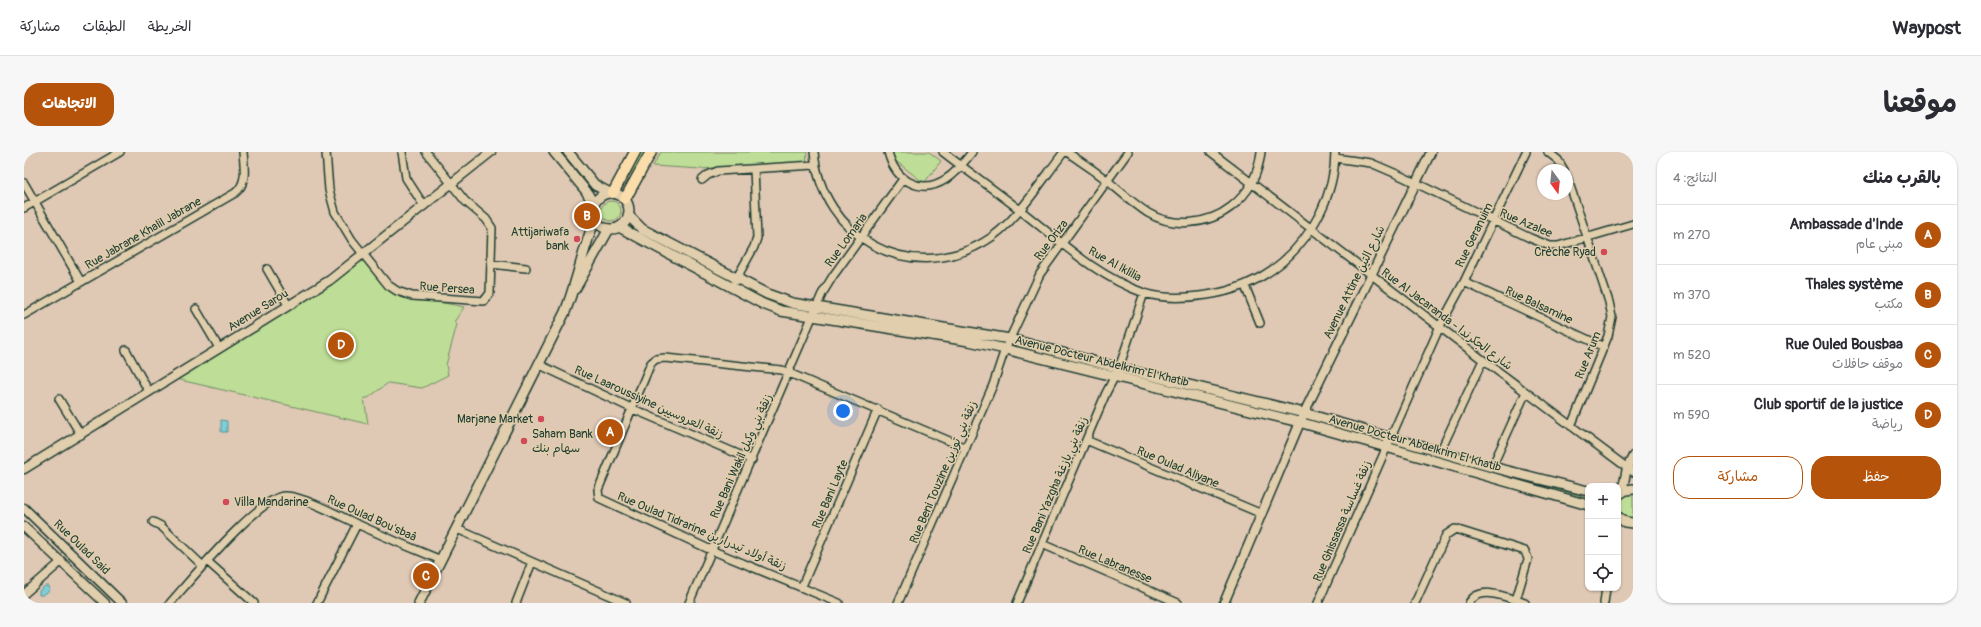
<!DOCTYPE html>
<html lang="ar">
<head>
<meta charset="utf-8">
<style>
	body { margin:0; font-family:Pangolin,"Playpen Sans Arabic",sans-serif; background:#f7f7f7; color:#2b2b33; direction:rtl }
	.controls { position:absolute; right:12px; bottom:12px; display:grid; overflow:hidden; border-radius:8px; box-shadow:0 1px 3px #0004 }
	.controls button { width:36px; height:36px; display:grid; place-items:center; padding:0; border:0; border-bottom:1px solid #e1e1e2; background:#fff; color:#2b2b33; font:20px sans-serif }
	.compass { position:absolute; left:1513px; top:12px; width:36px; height:36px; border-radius:50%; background:#fff; box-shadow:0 1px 3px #0004; rotate:165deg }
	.you { position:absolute; left:819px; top:259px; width:14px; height:14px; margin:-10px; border:3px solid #fff; border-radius:50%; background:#1a73e8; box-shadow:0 0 0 6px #1a73e833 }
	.badge { display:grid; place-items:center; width:26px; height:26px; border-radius:50%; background:#b45309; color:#fff; font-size:13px; font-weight:700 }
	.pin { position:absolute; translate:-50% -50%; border:2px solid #fff; box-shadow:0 1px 4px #0006 }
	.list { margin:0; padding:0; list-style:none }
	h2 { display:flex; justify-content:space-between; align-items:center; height:52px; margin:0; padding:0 16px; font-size:17px }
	h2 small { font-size:13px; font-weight:400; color:#7c7c81 }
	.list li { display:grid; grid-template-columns:26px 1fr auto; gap:12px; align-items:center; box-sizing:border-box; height:60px; padding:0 16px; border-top:1px solid #e1e1e2 }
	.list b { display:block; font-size:15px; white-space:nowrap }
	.list p { margin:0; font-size:13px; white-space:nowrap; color:#7c7c81 }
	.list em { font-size:13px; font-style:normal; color:#7c7c81 }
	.actions { display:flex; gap:8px; padding:12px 16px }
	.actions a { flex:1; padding:9px 0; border:1px solid #b45309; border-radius:16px; text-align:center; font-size:14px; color:#b45309 }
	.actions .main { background:#b45309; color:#fff }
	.icon { flex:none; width:22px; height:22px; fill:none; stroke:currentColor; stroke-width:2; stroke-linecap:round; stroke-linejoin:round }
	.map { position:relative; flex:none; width:1609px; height:451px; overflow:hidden; direction:ltr; border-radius:16px }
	header { display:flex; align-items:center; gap:24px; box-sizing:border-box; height:56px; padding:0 20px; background:#fff; border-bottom:1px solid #e1e1e2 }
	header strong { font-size:19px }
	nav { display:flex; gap:22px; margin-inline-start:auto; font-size:14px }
	.intro { display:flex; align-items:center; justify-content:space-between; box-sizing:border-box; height:96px; padding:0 24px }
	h1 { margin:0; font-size:28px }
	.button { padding:10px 18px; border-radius:16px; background:#b45309; color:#fff; font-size:14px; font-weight:700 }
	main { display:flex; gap:24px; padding:0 24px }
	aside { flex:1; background:#fff; border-radius:16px; box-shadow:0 1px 3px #0004 }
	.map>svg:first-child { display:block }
	.green { fill:#bedd96; stroke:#6e8d65 }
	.water { fill:#7eced7; stroke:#589496 }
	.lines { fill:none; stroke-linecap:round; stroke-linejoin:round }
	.minor-casing { stroke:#1f3d34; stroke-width:10 }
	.tertiary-casing { stroke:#1f3d34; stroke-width:11 }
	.secondary-casing { stroke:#1f3d34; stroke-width:12 }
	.primary-casing { stroke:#1f3d34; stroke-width:13 }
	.minor { stroke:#e1ceac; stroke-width:7 }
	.tertiary { stroke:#e1ceac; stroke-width:8 }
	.secondary { stroke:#e1ceac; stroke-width:9 }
	.primary { stroke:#fbddab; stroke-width:10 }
	.poi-dot { fill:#d1495b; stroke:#e1ceac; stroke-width:1.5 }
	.labels { text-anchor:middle; stroke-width:3; stroke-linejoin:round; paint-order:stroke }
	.street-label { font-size:12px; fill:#1f3d34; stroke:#e1ceac }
	.poi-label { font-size:12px; fill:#1f3d34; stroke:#e1ceac; text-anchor:end }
</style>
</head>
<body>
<header>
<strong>Waypost</strong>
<nav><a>الخريطة</a><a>الطبقات</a><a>مشاركة</a></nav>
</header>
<div class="intro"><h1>موقعنا</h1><a class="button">الاتجاهات</a></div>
<main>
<aside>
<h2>بالقرب منك<small>النتائج: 4</small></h2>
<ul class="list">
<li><span class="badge">A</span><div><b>Ambassade d'Inde</b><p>مبنى عام</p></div><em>270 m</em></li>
<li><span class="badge">B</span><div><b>Thales système</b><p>مكتب</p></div><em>370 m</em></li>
<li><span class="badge">C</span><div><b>Rue Ouled Bousbaa</b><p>موقف حافلات</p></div><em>520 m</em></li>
<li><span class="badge">D</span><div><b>Club sportif de la justice</b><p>رياضة</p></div><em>590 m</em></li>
</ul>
<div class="actions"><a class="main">حفظ</a><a>مشاركة</a></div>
</aside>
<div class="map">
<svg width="1609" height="451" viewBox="0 0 1609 451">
	<rect width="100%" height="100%" fill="#dfc8b4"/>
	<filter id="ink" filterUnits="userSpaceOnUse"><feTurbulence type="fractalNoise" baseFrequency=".025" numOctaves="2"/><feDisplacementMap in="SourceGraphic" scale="8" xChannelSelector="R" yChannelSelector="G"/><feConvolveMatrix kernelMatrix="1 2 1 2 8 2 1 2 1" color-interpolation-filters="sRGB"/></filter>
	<g filter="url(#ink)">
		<!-- green -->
		<path class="green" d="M 535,0 L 539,0 L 562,30 L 561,30 Z
			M 615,0 L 623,0 L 611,22 L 605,18 Z
			M 637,0 L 783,0 L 782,10 L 677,17 L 629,14 Z
			M 867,0 L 905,0 L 917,9 L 900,31 L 864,3 Z
			M577 59a10 10 0 1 1 20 0a10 10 0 1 1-20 0Z
			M 623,83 L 708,128 L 708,129 L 621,85 Z
			M 338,107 L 370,141 L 440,155 L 430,170 L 433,172 L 422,213 L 424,223 L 398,236 L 364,231 L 344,246 L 340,246 L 344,272 L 152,227 Z
			M 713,131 L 786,158 L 786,159 L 751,153 L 712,133 Z
			M 988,192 L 1082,217 L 987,194 Z
			M 1373,291 L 1564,346 L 1564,350 L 1372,294 Z
			M 1609,341 L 1609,367 L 1602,366 L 1595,359 L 1595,349 L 1602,342 Z"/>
		<!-- water -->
		<path class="water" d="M 197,268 L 203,269 L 203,280 L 197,280 Z
			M 21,434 L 25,434 L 26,438 L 19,443 L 15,443 L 15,439 Z"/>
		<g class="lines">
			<defs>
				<path id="minor" d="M 302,0 L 305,38 L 311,60 L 328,88 L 364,133 L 373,139 L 388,144 L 460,149 L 466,141 L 468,76 L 462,67 L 441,49 L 402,0
					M 378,0 L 382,26 L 400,54
					M 790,0 C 798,85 884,134 960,90 C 992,72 1017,29 1040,0
					M 864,0 C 871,28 896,44 922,27 C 933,20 940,10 948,0
					M 919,0 C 946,21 975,41 1001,62 C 1038,91 1074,125 1120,141 C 1139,147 1163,146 1183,143 C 1211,139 1235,129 1257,111 C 1289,84 1311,42 1311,0
					M 1043,0 C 1057,10 1072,19 1085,30 C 1098,41 1110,52 1124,61 C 1149,76 1184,73 1207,55 C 1226,40 1234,23 1237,0
					M 1187,0 L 1459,208 L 1609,320
					M 1524,0 L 1534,8 L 1540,18
					M 1311,6 L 1347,11 L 1375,23 L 1506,86 L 1526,94 L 1534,94 L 1609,72
					M 1543,25 L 1585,150 L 1588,165 L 1584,184 L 1547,274
					M 678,28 L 684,23 L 694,19 L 791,13
					M 0,31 L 57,130
					M 0,56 L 96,0
					M 467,112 L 502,116
					M 243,117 L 264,153
					M 711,129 L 730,95 L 733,86 L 730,17
					M 1440,130 L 1580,195
					M 1221,134 L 1236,171
					M 172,157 L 195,196
					M 0,163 L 211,41 C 224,31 220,15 219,0
					M 102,198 L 125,240
					M 514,212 L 609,257 L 728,308
					M 35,247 L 57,283
					M 1062,288 L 1238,362
					M 1416,300 L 1459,208
					M 1468,315 L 1502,240
					M 129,370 L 137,374 L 179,414
					M 433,377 L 602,451
					M 1018,392 L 1154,451
					M 183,409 L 230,451
					M 778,434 L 854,257
					M 0,442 L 38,409
					M 146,451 C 166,429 233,347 260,344 C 275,342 318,365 333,372 C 361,385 389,397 417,408
					M 293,451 L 333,372
					M 492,451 L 508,410
					M 665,451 L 798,142 L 809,124 L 879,27
					M 815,451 L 687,398 L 575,346 L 574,338 L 627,211 L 632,207 L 641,206 L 758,218 L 942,296
					M 874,451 L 969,233 L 981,197 L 1016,122 L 1104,0
					M 993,451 L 1082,241 L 1095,216 L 1120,141
					M 1294,451 L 1416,174 L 1440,130 L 1502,0
					M 1391,451 L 1422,383 L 1431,377 L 1501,399 L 1504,407 L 1492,448
					M 1445,451 C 1456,432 1484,446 1501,451
					M 1580,451 L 1582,436"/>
				<path id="tertiary" d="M 0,317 L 306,128 L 467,0
					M 1598,340 L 1603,316 L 1609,304
					M 0,356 L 98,451
					M 0,375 L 81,451
					M 1200,451 L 1280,261 L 1407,0"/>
				<path id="secondary" d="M 530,0 L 562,39 L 570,53
					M 544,0 L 571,33 L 586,41
					M569 59a18 18 0 1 1 36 0a18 18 0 1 1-36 0Z
					M 604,63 L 618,77 L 743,142 L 768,151 L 986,187 L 1095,216 L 1280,261 L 1468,315 L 1564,339
					M 595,75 L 739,152 L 757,159 L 945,189 L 981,197 L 1275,270 L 1564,353
					M 551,137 L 585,77
					M 1594,343 L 1602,338 L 1609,337
					M 1594,365 L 1601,370 L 1609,371
					M 395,451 L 541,160 C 553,130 559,97 571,67"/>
				<path id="primary" d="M 589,41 L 611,0
					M 601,47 L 627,0"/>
			</defs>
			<!-- minor casing -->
			<use href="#minor" class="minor-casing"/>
			<!-- tertiary casing -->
			<use href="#tertiary" class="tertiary-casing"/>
			<!-- secondary casing -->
			<use href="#secondary" class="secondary-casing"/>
			<!-- primary casing -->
			<use href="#primary" class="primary-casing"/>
			<!-- minor -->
			<use href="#minor" class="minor"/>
			<!-- tertiary -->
			<use href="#tertiary" class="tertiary"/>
			<!-- secondary -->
			<use href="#secondary" class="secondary"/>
			<!-- primary -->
			<use href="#primary" class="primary"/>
		</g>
	</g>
	<!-- markers -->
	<g class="poi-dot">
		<circle cx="553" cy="87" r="4"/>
		<circle cx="1580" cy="100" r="4"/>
		<circle cx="517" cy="267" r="4"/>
		<circle cx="500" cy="289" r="4"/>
		<circle cx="202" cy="350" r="4"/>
	</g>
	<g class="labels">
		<!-- street labels -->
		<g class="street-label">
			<text transform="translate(1502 71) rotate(23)" y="4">Rue Azalee</text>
			<text transform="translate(119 81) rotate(-30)" y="4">Rue Jabrane Khalil Jabrane</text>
			<text transform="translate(1450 83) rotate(-64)" y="4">Rue Geranuim</text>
			<text transform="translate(822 88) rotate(-54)" y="4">Rue Lomaria</text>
			<text transform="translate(1027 88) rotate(-53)" y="4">Rue Oriza</text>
			<text transform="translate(1091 112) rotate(29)" y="4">Rue Al Iklilia</text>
			<text transform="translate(1330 130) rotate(-64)" y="4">Avenue Attine شارع التين</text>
			<text transform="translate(423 136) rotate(4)" y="4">Rue Persea</text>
			<text transform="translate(1515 153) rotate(25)" y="4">Rue Balsamine</text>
			<text transform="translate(234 158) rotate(-32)" y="4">Avenue Sarou</text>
			<text transform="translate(1423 167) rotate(37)" y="4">Rue Al Jacaranda - شارع الجكرندا</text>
			<text transform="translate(1564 203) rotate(-68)" y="4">Rue Arum</text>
			<text transform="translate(1078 209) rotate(14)" y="4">Avenue Docteur Abdelkrim El Khatib</text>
			<text transform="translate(625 250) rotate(24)" y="4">Rue Laaroussiyine زنقة العروسيين</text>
			<text transform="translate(1391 291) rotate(16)" y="4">Avenue Docteur Abdelkrim El Khatib</text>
			<text transform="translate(717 304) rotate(-66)" y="4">Rue Bani Wakil زنقة بني وكيل</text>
			<text transform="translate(1154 315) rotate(23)" y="4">Rue Oulad Aliyane</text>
			<text transform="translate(919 320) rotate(-67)" y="4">Rue Beni Touzine زنقة بني توزين</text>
			<text transform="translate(1031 333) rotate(-67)" y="4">Rue Bani Yazgha زنقة بني يازغة</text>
			<text transform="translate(806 342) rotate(-67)" y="4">Rue Bani Layte</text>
			<text transform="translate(348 366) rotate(24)" y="4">Rue Oulad Bou'sbaâ</text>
			<text transform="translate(1318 369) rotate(-67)" y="4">Rue Ghissassa زنقة غساسة</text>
			<text transform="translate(678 379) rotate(23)" y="4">Rue Oulad Tidrarine زنقة أولاد تيدرارين</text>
			<text transform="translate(58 395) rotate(44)" y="4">Rue Oulad Said</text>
			<text transform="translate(1091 412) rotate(23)" y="4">Rue Labranesse</text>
		</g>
		<!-- poi labels -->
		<g class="poi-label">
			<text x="545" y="84">Attijariwafa<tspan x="545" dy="14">bank</tspan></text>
			<text x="1572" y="104">Crèche Ryad</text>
			<text x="509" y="271">Marjane Market</text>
			<text x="508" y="286" text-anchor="start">Saham Bank<tspan x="508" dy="14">سهام بنك</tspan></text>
			<text x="210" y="354" text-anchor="start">Villa Mandarine</text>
		</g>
	</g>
</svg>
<div class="controls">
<button>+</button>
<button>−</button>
<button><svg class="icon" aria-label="locate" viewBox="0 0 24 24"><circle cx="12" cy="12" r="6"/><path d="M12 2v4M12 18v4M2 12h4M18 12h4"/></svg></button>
</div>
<svg class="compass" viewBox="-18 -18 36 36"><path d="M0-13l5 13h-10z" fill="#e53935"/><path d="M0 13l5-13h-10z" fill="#7c7c81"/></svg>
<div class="you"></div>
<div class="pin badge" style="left:586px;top:280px">A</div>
<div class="pin badge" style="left:563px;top:64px">B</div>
<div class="pin badge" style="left:402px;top:424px">C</div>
<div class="pin badge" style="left:317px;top:193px">D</div>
</div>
</main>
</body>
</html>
